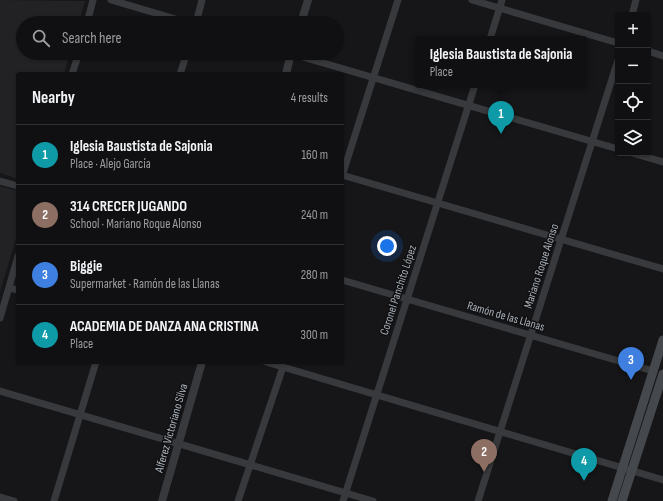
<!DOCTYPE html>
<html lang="en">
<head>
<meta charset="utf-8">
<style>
	body { margin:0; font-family:"Sofia Sans Condensed",sans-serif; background:#1e1e20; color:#f1f3f6 }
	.controls { position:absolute; right:12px; top:12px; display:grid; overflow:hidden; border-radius:4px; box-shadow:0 1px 3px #0004 }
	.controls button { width:36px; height:36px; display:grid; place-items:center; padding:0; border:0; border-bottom:1px solid #303032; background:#101012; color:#f1f3f6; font:20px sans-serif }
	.you { position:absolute; left:387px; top:246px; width:14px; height:14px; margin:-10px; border:3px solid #fff; border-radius:50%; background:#1a73e8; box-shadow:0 0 0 6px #1a73e833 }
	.badge { display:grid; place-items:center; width:26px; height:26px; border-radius:50%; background:#d93025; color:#fff; font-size:13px; font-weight:700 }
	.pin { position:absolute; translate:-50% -33px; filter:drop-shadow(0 1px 2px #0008) }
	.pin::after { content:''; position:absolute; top:21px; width:14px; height:12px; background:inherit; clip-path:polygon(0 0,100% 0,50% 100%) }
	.popup { position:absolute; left:415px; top:36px; width:172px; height:52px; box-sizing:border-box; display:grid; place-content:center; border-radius:4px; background:#101012; filter:drop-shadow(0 1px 3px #0005); font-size:13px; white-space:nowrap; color:#9c9d9f }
	.popup b { font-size:15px; color:#f1f3f6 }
	.popup::after { content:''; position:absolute; left:50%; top:100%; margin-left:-8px; border:8px solid transparent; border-top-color:#101012 }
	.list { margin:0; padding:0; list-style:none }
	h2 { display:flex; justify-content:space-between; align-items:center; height:52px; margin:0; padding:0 16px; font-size:17px }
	h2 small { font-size:13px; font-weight:400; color:#9c9d9f }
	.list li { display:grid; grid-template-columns:26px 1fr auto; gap:12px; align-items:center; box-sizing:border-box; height:60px; padding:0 16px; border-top:1px solid #303032 }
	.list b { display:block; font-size:15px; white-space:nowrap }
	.list p { margin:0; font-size:13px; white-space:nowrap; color:#9c9d9f }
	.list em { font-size:13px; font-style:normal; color:#9c9d9f }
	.icon { flex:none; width:22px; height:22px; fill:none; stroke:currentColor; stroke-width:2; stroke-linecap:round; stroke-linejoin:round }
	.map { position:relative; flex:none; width:663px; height:501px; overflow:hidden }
	.search { position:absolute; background:#101012; box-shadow:0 1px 3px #0004; left:16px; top:16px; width:328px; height:44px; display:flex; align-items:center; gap:10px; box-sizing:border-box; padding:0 14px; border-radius:22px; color:#9c9d9f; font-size:15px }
	.panel { position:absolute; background:#101012; box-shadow:0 1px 3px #0004; left:16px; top:72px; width:328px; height:292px; border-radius:4px }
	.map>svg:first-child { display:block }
	.built { fill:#222224 }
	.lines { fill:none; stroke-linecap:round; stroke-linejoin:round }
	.minor { stroke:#37393c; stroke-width:7 }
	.tertiary { stroke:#37393c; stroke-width:8 }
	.secondary { stroke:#45484c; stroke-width:9 }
	.labels { text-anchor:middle; stroke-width:3; stroke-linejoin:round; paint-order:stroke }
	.street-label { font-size:12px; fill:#a8afb7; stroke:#111113 }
</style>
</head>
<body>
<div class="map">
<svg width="663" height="501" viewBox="0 0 663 501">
	<rect width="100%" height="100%" fill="#161618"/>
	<!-- built -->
	<path class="built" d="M 0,0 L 85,1 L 79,23 L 23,23 L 23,53 L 70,53 L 64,74 L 18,74 L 18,179 L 0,173 Z
		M 0,186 L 18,191 L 18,232 L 0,292 Z"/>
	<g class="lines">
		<!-- minor -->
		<path class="minor" d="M 111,0 L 189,23
			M 472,0 L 618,43
			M 632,15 L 636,0
			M 87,23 L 93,0
			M 196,23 L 202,0
			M 490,39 L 502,0
			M 648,51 L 663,56
			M 289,53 L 618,149
			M 72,74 L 79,53
			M 180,74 L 187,53
			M 632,153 L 663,162
			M 342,175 L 663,269
			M 342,176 L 398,0
			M 0,181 L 18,186
			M 342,280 L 653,371
			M 9,288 L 18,290
			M 0,318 L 18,256
			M 266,362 L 663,480
			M 0,391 L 373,501
			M 0,497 L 14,501
			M 54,501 L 96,362
			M 238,501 L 283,367
			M 343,501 L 475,85
			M 478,501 L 618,60"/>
		<!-- tertiary -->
		<path class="tertiary" d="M 301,23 L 308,0
			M 286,74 L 291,53
			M 162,501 L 202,362"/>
		<!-- secondary -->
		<path class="secondary" d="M 612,501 L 663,340
			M 622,501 L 663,374"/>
	</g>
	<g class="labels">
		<!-- street labels -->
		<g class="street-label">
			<text transform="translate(541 266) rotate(-72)" y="4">Mariano Roque Alonso</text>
			<text transform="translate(398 290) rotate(-72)" y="4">Coronel Panchito López</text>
			<text transform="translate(506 316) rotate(16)" y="4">Ramón de las Llanas</text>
			<text transform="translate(171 428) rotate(-74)" y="4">Alferez Victoriano Silva</text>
		</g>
	</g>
</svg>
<div class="controls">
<button>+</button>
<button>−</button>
<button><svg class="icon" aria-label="locate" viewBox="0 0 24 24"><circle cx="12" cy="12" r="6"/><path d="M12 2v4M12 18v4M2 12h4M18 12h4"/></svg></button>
<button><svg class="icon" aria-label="layers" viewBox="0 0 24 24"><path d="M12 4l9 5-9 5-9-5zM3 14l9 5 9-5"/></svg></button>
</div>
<div class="you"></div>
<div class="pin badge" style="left:501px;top:134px;background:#0f9aa8">1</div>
<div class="popup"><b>Iglesia Baustista de Sajonia</b>Place</div>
<div class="pin badge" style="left:484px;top:472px;background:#8d6e63">2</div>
<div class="pin badge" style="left:631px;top:380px;background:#3f7fe0">3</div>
<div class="pin badge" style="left:584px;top:481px;background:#0f9aa8">4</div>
<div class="search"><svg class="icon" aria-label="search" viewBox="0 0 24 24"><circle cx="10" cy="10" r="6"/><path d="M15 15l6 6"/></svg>Search here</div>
<section class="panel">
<h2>Nearby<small>4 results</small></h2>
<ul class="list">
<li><span class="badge" style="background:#0f9aa8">1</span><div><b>Iglesia Baustista de Sajonia</b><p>Place · Alejo García</p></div><em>160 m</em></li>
<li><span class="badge" style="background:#8d6e63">2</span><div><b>314 CRECER JUGANDO</b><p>School · Mariano Roque Alonso</p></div><em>240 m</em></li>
<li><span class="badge" style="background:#3f7fe0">3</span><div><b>Biggie</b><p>Supermarket · Ramón de las Llanas</p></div><em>280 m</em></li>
<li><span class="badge" style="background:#0f9aa8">4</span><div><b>ACADEMIA DE DANZA ANA CRISTINA</b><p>Place</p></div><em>300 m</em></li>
</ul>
</section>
</div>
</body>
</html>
